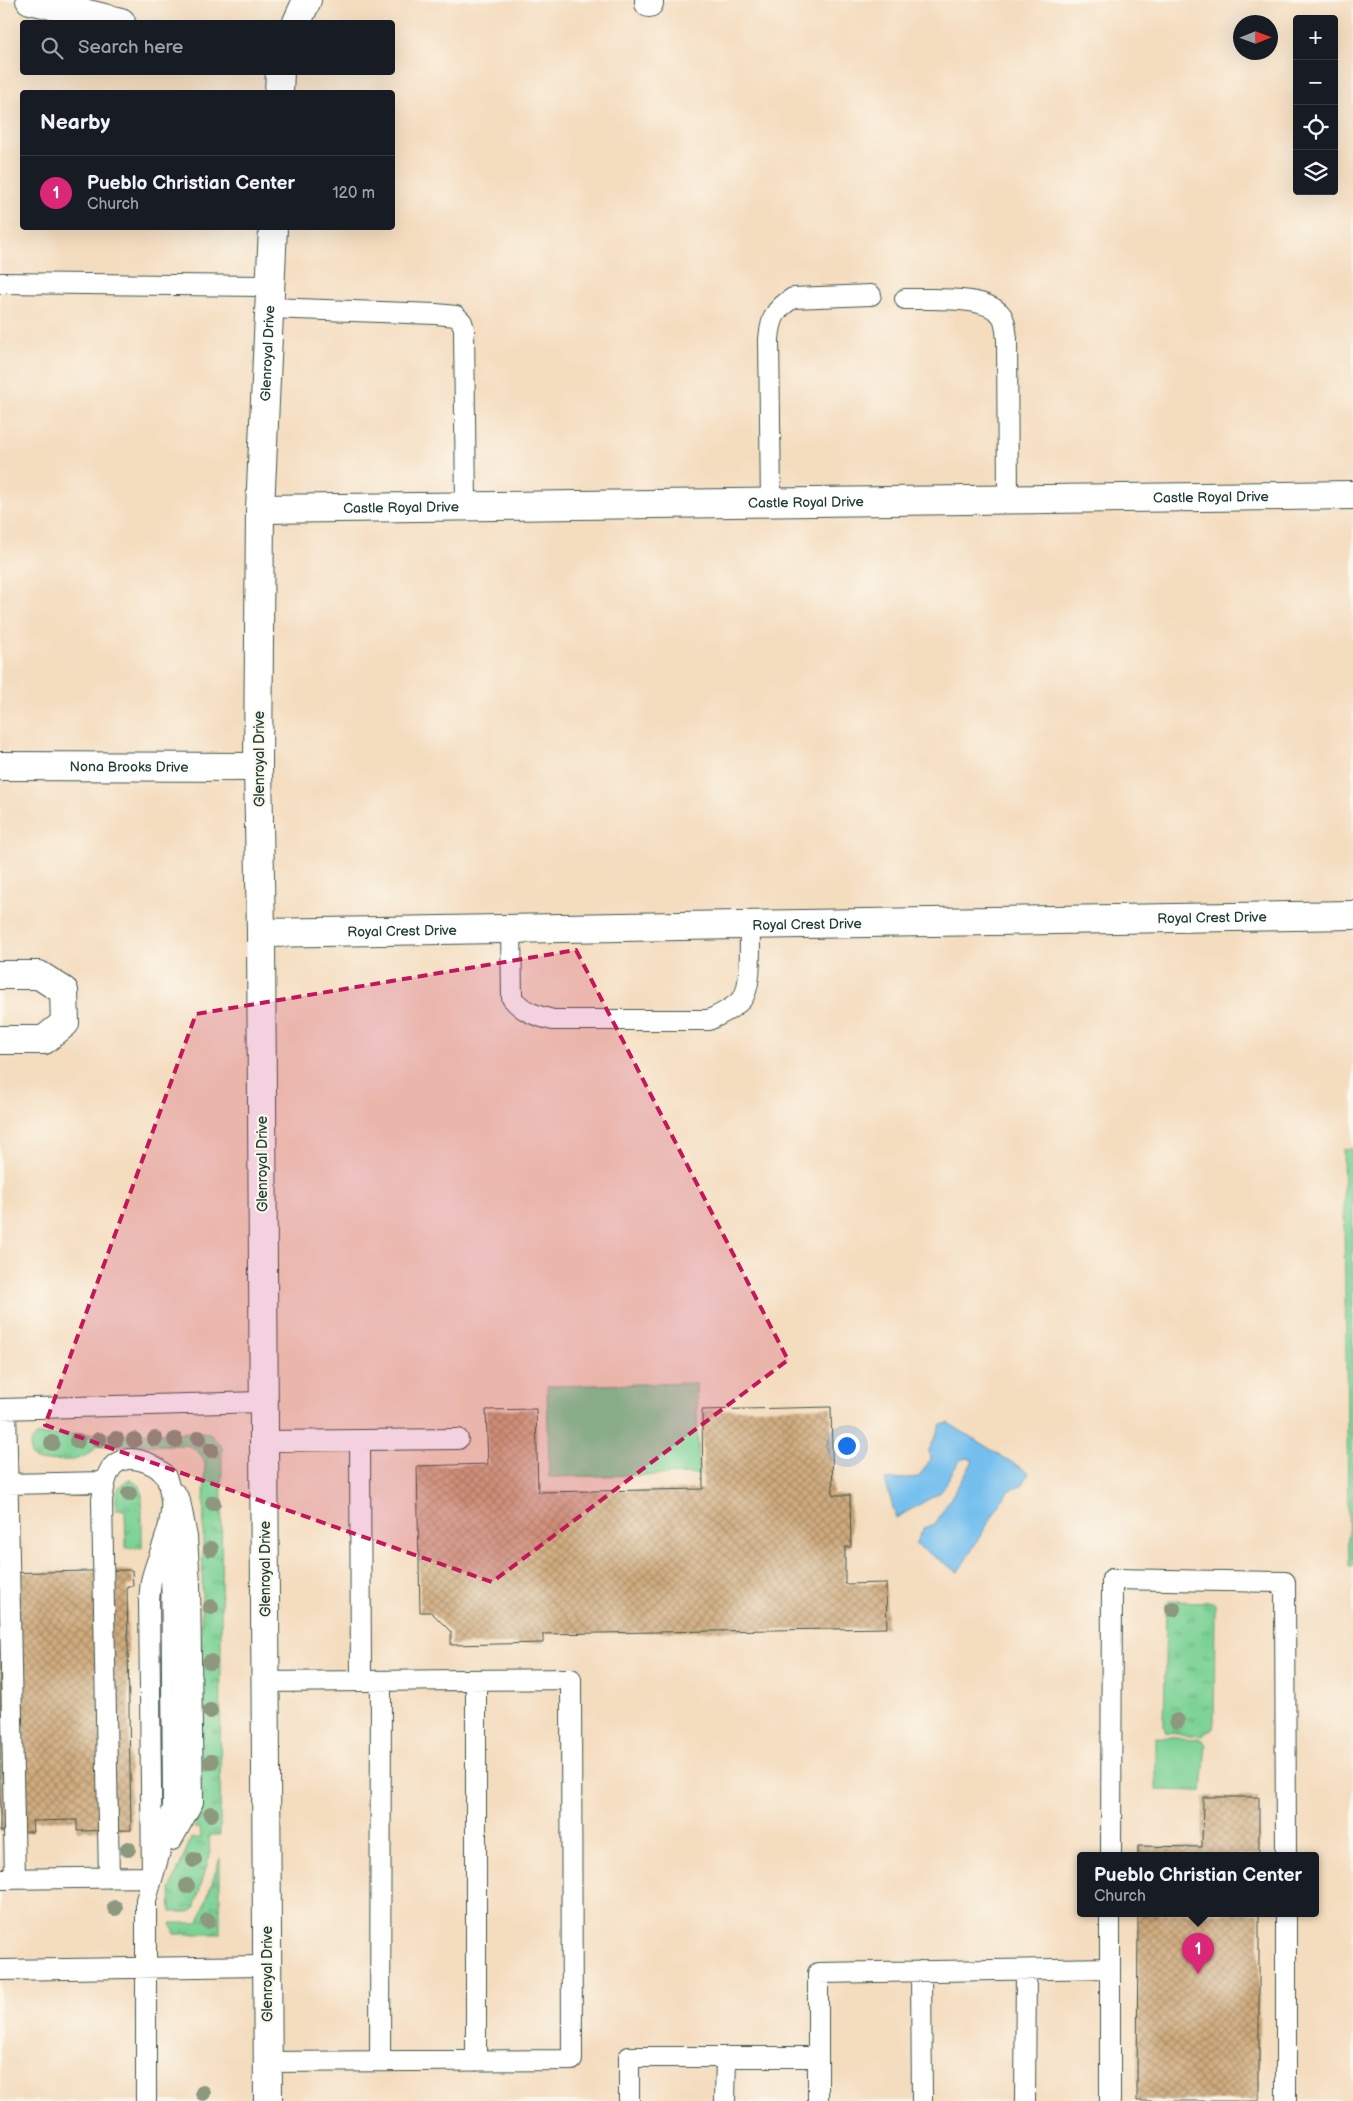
<!DOCTYPE html>
<html lang="en">
<head>
<meta charset="utf-8">
<style>
	body { margin:0; font-family:"Balsamiq Sans",sans-serif; background:#242831; color:#f1f3f6 }
	.controls { position:absolute; right:15px; top:15px; display:grid; overflow:hidden; border-radius:5px; box-shadow:0 5px 20px #0002 }
	.controls button { width:45px; height:45px; display:grid; place-items:center; padding:0; border:0; border-bottom:1px solid #363941; background:#171b24; color:#f1f3f6; font:25px sans-serif }
	.compass { position:absolute; left:1233px; top:15px; width:45px; height:45px; border-radius:50%; background:#171b24; box-shadow:0 5px 20px #0002; rotate:89deg }
	.you { position:absolute; left:846px; top:1445px; width:18px; height:18px; margin:-12px; border:4px solid #fff; border-radius:50%; background:#1a73e8; box-shadow:0 0 0 8px #1a73e833 }
	.badge { display:grid; place-items:center; width:32px; height:32px; border-radius:50%; background:#db2777; color:#fff; font-size:16px; font-weight:700 }
	.pin { position:absolute; translate:-50% -41px; filter:drop-shadow(0 1px 2px #0008) }
	.pin::after { content:''; position:absolute; top:26px; width:18px; height:15px; background:inherit; clip-path:polygon(0 0,100% 0,50% 100%) }
	.popup { position:absolute; left:1077px; top:1852px; width:242px; height:65px; box-sizing:border-box; display:grid; place-content:center; border-radius:5px; background:#171b24; filter:drop-shadow(0 1px 4px #0005); font-size:16px; white-space:nowrap; color:#9ea1a6 }
	.popup b { font-size:19px; color:#f1f3f6 }
	.popup::after { content:''; position:absolute; left:50%; top:100%; margin-left:-10px; border:10px solid transparent; border-top-color:#171b24 }
	.list { margin:0; padding:0; list-style:none }
	h2 { display:flex; justify-content:space-between; align-items:center; height:65px; margin:0; padding:0 20px; font-size:21px }
	h2 small { font-size:16px; font-weight:400; color:#9ea1a6 }
	.list li { display:grid; grid-template-columns:32px 1fr auto; gap:15px; align-items:center; box-sizing:border-box; height:75px; padding:0 20px; border-top:1px solid #363941 }
	.list b { display:block; font-size:19px; white-space:nowrap }
	.list p { margin:0; font-size:16px; white-space:nowrap; color:#9ea1a6 }
	.list em { font-size:16px; font-style:normal; color:#9ea1a6 }
	.icon { flex:none; width:28px; height:28px; fill:none; stroke:currentColor; stroke-width:2; stroke-linecap:round; stroke-linejoin:round }
	.map { position:relative; flex:none; width:1353px; height:2101px; overflow:hidden }
	.search { position:absolute; background:#171b24; box-shadow:0 5px 20px #0002; left:20px; top:20px; width:375px; height:55px; display:flex; align-items:center; gap:12px; box-sizing:border-box; padding:0 18px; border-radius:5px; color:#9ea1a6; font-size:19px }
	.panel { position:absolute; background:#171b24; box-shadow:0 5px 20px #0002; left:20px; top:90px; width:375px; height:140px; border-radius:5px }
	.map>svg:first-child { display:block }
	.grass { fill:url(#grass-tufts); stroke:#4e8864 }
	.park { fill:#7cd295; stroke:#4e8864 }
	.water { fill:#75bfee; stroke:#4a7e91 }
	.building { fill:url(#building-cross-hatch) }
	.lines { fill:none; stroke-linecap:round; stroke-linejoin:round }
	.lane-casing { stroke:#3f5549; stroke-width:22 }
	.street-casing { stroke:#3f5549; stroke-width:30 }
	.lane { stroke:#fff; stroke-width:20 }
	.street { stroke:#fff; stroke-width:28 }
	.tree { fill:#8c997f }
	.marked { fill:#c2185b; fill-opacity:0.2; stroke:#c2185b; stroke-width:4; stroke-dasharray:10 6; stroke-linejoin:round }
	.labels { text-anchor:middle; stroke-width:4.5; stroke-linejoin:round; paint-order:stroke }
	.street-label { font-size:14px; fill:#1f3d34; stroke:#fbf7ec }
</style>
</head>
<body>
<div class="map">
<svg width="1353" height="2101" viewBox="0 0 1353 2101">
	<defs>
		<pattern id="grass-tufts" width="24" height="20" patternUnits="userSpaceOnUse" patternTransform="scale(1.25)"><rect width="24" height="20" fill="#7cd295"/><path d="M3 7l-1-3M5 7V3M7 7l1-3M15 17l-1-3M17 17v-4M19 17l1-3" fill="none" stroke="#65ac7a"/></pattern>
		<pattern id="building-cross-hatch" width="8" height="8" patternUnits="userSpaceOnUse" patternTransform="scale(1.25)"><rect width="8" height="8" fill="#d0ab7e"/><path d="M0 0l8 8M0 8l8-8" fill="none" stroke="#a88c68"/></pattern>
	</defs>
	<rect width="100%" height="100%" fill="#fbf7ec"/>
	<filter id="ink" filterUnits="userSpaceOnUse"><feTurbulence type="fractalNoise" baseFrequency=".02" numOctaves="2"/><feDisplacementMap in="SourceGraphic" scale="10" xChannelSelector="R" yChannelSelector="G"/><feConvolveMatrix kernelMatrix="1 2 1 2 8 2 1 2 1" color-interpolation-filters="sRGB"/></filter>
	<filter id="wash" filterUnits="userSpaceOnUse"><feTurbulence type="fractalNoise" baseFrequency=".0096" numOctaves="4" result="noise"/><feDisplacementMap in="SourceGraphic" scale="20" xChannelSelector="R" yChannelSelector="G"/><feGaussianBlur stdDeviation="1.12" result="paint"/><feColorMatrix in="noise" values="0 0 0 0 0 0 0 0 0 0 0 0 0 0 0 0 0 1.4 0 .05"/><feComposite in="paint" operator="in"/></filter>
	<g filter="url(#wash)">
		<rect width="100%" height="100%" fill="#f4dcbe"/>
		<!-- grass -->
		<path class="grass" d="M 1343,1149 L 1353,1149 L 1353,1567 L 1349,1567 Z
			M 205,1432 L 211,1435 L 222,1447 L 220,1835 L 209,1835 L 210,1855 L 194,1909 L 189,1912 L 171,1912 L 170,1890 L 191,1838 L 201,1838 L 200,1828 L 194,1828 L 201,1811 L 199,1714 L 205,1464 C 202,1454 197,1449 187,1445 L 97,1446 L 84,1457 L 73,1460 L 39,1461 L 34,1459 C 27,1450 29,1442 38,1435 Z
			M 130,1480 L 140,1486 L 142,1492 L 142,1548 L 126,1548 L 125,1510 L 116,1510 C 116,1495 114,1485 130,1480 Z
			M 1169,1601 L 1213,1602 L 1215,1604 L 1214,1722 L 1213,1729 L 1207,1731 L 1203,1736 L 1166,1733 L 1164,1727 L 1166,1604 Z
			M 220,1858 L 220,1934 L 175,1934 L 171,1923 L 196,1923 L 200,1919 Z"/>
		<!-- park -->
		<path class="park" d="M 696,1383 L 699,1474 L 549,1477 L 547,1386 Z
			M 1156,1737 L 1202,1739 L 1206,1745 L 1202,1791 L 1156,1790 Z"/>
		<!-- water -->
		<path class="water" d="M 948,1423 L 1029,1473 L 1023,1484 L 1008,1491 L 958,1572 L 915,1544 L 924,1528 L 935,1524 L 973,1461 L 968,1458 L 962,1459 L 958,1463 L 941,1492 L 896,1518 L 885,1480 L 919,1477 L 930,1460 L 929,1450 L 941,1425 Z"/>
		<g id="blocks">
			<!-- building -->
			<path class="building" d="M 831,1407 L 833,1495 L 850,1495 L 851,1547 L 845,1547 L 845,1584 L 886,1583 L 887,1628 L 543,1634 L 543,1643 L 451,1645 L 451,1632 L 431,1612 L 420,1612 L 417,1466 L 488,1464 L 486,1410 L 536,1409 L 538,1492 L 703,1489 L 702,1410 Z
				M 132,1570 L 133,1586 L 127,1586 L 131,1830 L 77,1831 L 77,1820 L 32,1821 L 33,1832 L 0,1832 L 0,1573 Z
				M 1203,1797 L 1259,1797 L 1259,1855 L 1138,1855 L 1138,1846 L 1202,1847 Z
				M 1138,1913 L 1259,1913 L 1259,2101 L 1137,2101 Z"/>
		</g>
	</g>
	<g filter="url(#ink)">
		<use href="#blocks" fill-opacity="0" stroke="#3f5549" stroke-width="1"/>
		<g class="lines">
			<defs>
				<path id="lane" d="M 0,283 L 271,286
					M 905,299 C 929,300 987,294 1002,316 C 1006,322 1006,333 1007,339 L 1008,500
					M 269,308 L 436,314 L 456,316 L 462,322 L 464,329 L 466,506
					M 771,502 L 769,339 C 771,318 775,309 793,298 L 871,295
					M 511,929 L 512,998 C 523,1012 537,1016 553,1020 L 709,1020 C 720,1015 734,1008 742,999 C 753,985 749,944 750,926
					M 0,1409 L 264,1402
					M 360,1440 L 361,1681
					M 264,1441 L 458,1439
					M 7,1453 L 15,1879
					M 2,1466 L 7,1453 L 6,1409
					M 7,1484 L 105,1482
					M 265,1682 L 571,1679 L 572,2060 L 268,2062
					M 172,1840 L 193,1802 L 190,1584 L 187,1537 L 180,1501 L 176,1494
					M 1111,1855 L 1112,1579 L 1285,1582 L 1286,1855
					M 109,1878 L 102,1500 C 104,1489 105,1476 112,1467 C 126,1451 156,1462 166,1477 C 169,1483 170,1493 171,1499 C 174,1527 157,1555 151,1581 C 150,1587 150,1594 149,1600 L 152,1877
					M 0,1879 L 152,1877
					M 1286,1913 L 1286,2101
					M 0,1970 L 267,1966
					M 921,1971 L 922,2101
					M 818,2057 L 818,1973 L 1110,1968
					M 380,2061 L 381,1681
					M 476,2061 L 476,1680
					M 146,2101 L 146,1900 L 173,1807 L 171,1537
					M 629,2101 L 629,2057 L 818,2057 L 818,2101
					M 725,2101 L 726,2057
					M 1025,2101 L 1026,1970
					M 1110,2101 L 1110,1913"/>
				<g id="street">
					<path d="M 30,0 L 121,22"/>
					<path d="M 649,3 L 649,0"/>
					<path d="M 297,22 L 307,0"/>
					<path d="M 279,92 L 280,72"/>
					<path id="s1" d="M 260,509 L 1353,495"/>
					<path id="s2" d="M 0,766 L 258,767"/>
					<path id="s3" d="M 261,933 L 1353,915"/>
					<path d="M 0,975 L 39,975 L 64,991 L 65,1023 L 44,1040 L 0,1040"/>
					<path id="s4" d="M 268,2101 L 261,933 L 258,767 L 260,509 L 273,228"/>
				</g>
			</defs>
			<!-- lane casing -->
			<use href="#lane" class="lane-casing"/>
			<!-- street casing -->
			<use href="#street" class="street-casing"/>
			<!-- lane -->
			<use href="#lane" class="lane"/>
			<!-- street -->
			<use href="#street" class="street"/>
		</g>
		<!-- trees -->
		<g class="tree">
			<circle cx="199" cy="1438" r="8"/>
			<circle cx="116" cy="1439" r="8"/>
			<circle cx="155" cy="1439" r="8"/>
			<circle cx="99" cy="1440" r="8"/>
			<circle cx="134" cy="1440" r="8"/>
			<circle cx="175" cy="1440" r="8"/>
			<circle cx="77" cy="1441" r="8"/>
			<circle cx="52" cy="1443" r="8"/>
			<circle cx="211" cy="1450" r="8"/>
			<circle cx="129" cy="1494" r="8"/>
			<circle cx="213" cy="1503" r="8"/>
			<circle cx="211" cy="1549" r="8"/>
			<circle cx="211" cy="1607" r="8"/>
			<circle cx="1173" cy="1609" r="8"/>
			<circle cx="210" cy="1662" r="8"/>
			<circle cx="210" cy="1711" r="8"/>
			<circle cx="1177" cy="1721" r="8"/>
			<circle cx="211" cy="1762" r="8"/>
			<circle cx="211" cy="1814" r="8"/>
			<circle cx="128" cy="1849" r="8"/>
			<circle cx="194" cy="1860" r="8"/>
			<circle cx="187" cy="1886" r="8"/>
			<circle cx="115" cy="1908" r="8"/>
			<circle cx="208" cy="1921" r="8"/>
			<circle cx="203" cy="2093" r="8"/>
		</g>
	</g>
	<!-- marked area -->
	<path class="marked" d="M 576,950 L 788,1360 L 492,1582 L 45,1425 L 196,1014 Z"/>
	<g class="labels">
		<!-- street labels -->
		<g class="street-label">
			<text dy="5" stroke="none"><textPath href="#s4" startOffset="1748">Glenroyal Drive</textPath></text>
			<text dy="5" stroke="none"><textPath href="#s1" startOffset="951">Castle Royal Drive</textPath></text>
			<text dy="5" stroke="none"><textPath href="#s1" startOffset="546">Castle Royal Drive</textPath></text>
			<text dy="5" stroke="none"><textPath href="#s1" startOffset="141">Castle Royal Drive</textPath></text>
			<text transform="translate(259 759) rotate(-90)" y="5">Glenroyal Drive</text>
			<text dy="5" stroke="none"><textPath href="#s2" startOffset="129">Nona Brooks Drive</textPath></text>
			<text dy="5" stroke="none"><textPath href="#s3" startOffset="951">Royal Crest Drive</textPath></text>
			<text dy="5" stroke="none"><textPath href="#s3" startOffset="546">Royal Crest Drive</textPath></text>
			<text dy="5" stroke="none"><textPath href="#s3" startOffset="141">Royal Crest Drive</textPath></text>
			<text transform="translate(262 1164) rotate(-90)" y="5">Glenroyal Drive</text>
			<text transform="translate(265 1569) rotate(-90)" y="5">Glenroyal Drive</text>
			<text transform="translate(267 1974) rotate(-90)" y="5">Glenroyal Drive</text>
		</g>
	</g>
</svg>
<div class="controls">
<button>+</button>
<button>−</button>
<button><svg class="icon" aria-label="locate" viewBox="0 0 24 24"><circle cx="12" cy="12" r="6"/><path d="M12 2v4M12 18v4M2 12h4M18 12h4"/></svg></button>
<button><svg class="icon" aria-label="layers" viewBox="0 0 24 24"><path d="M12 4l9 5-9 5-9-5zM3 14l9 5 9-5"/></svg></button>
</div>
<svg class="compass" viewBox="-18 -18 36 36"><path d="M0-13l5 13h-10z" fill="#e53935"/><path d="M0 13l5-13h-10z" fill="#9ea1a6"/></svg>
<div class="you"></div>
<div class="pin badge" style="left:1198px;top:1974px">1</div>
<div class="popup"><b>Pueblo Christian Center</b>Church</div>
<div class="search"><svg class="icon" aria-label="search" viewBox="0 0 24 24"><circle cx="10" cy="10" r="6"/><path d="M15 15l6 6"/></svg>Search here</div>
<section class="panel">
<h2>Nearby<small></small></h2>
<ul class="list">
<li><span class="badge">1</span><div><b>Pueblo Christian Center</b><p>Church</p></div><em>120 m</em></li>
</ul>
</section>
</div>
</body>
</html>
